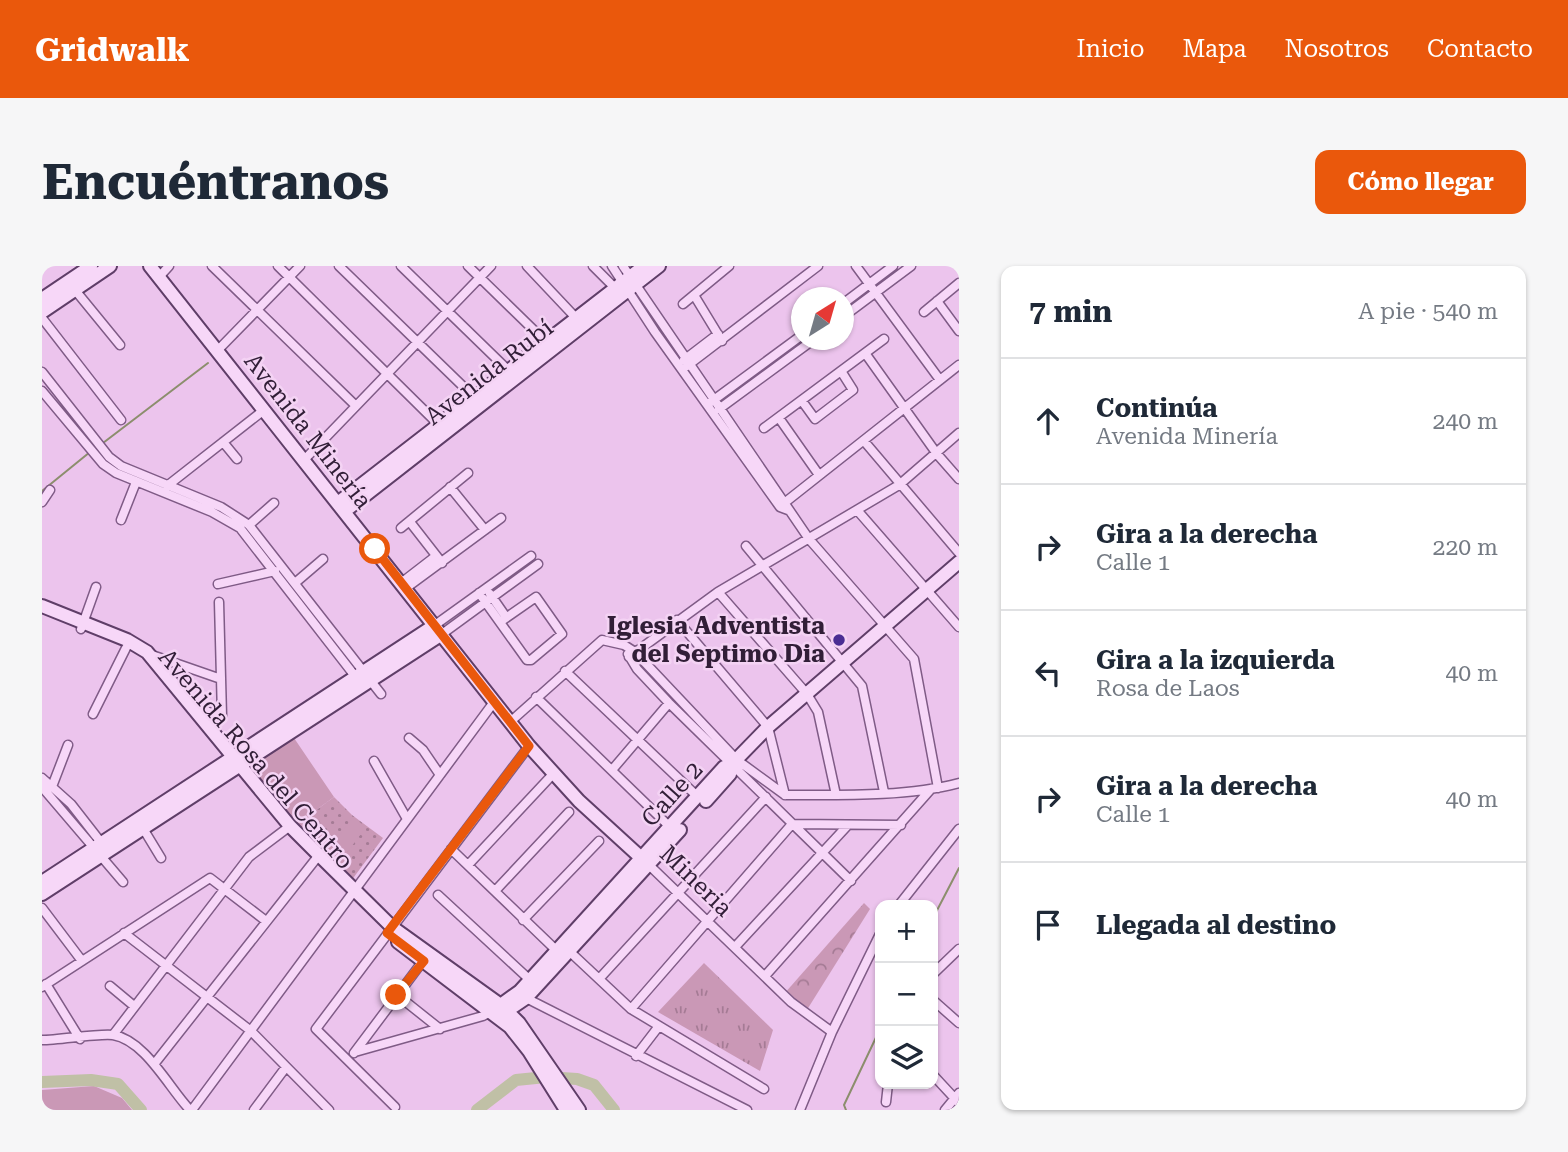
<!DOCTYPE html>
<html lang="es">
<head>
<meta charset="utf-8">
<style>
	body { margin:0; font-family:"Roboto Serif",serif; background:#f6f6f7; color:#1f2937 }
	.controls { position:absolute; right:21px; bottom:21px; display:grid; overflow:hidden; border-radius:14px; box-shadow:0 2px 5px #0004 }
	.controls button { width:63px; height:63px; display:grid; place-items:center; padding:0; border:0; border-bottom:2px solid #e0e1e3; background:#fff; color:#1f2937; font:35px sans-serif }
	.compass { position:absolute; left:749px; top:21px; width:63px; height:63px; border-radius:50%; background:#fff; box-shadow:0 2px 5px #0004; rotate:37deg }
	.stop { position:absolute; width:21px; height:21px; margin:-16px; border:5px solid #ea580c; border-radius:50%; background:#fff }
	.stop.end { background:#ea580c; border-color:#fff; box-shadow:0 2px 7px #0008 }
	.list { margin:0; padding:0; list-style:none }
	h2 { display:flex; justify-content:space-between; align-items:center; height:91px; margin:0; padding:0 28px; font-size:30px }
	h2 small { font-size:23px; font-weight:400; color:#747a83 }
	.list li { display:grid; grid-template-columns:46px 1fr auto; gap:21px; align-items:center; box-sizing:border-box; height:126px; padding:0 28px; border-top:2px solid #e0e1e3 }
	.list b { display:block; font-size:26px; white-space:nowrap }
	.list p { margin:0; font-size:23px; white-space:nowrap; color:#747a83 }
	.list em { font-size:23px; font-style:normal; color:#747a83 }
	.icon { flex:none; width:38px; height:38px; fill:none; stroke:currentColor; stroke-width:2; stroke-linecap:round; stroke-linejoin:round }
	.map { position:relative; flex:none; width:917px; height:844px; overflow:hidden; border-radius:14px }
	header { display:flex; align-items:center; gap:42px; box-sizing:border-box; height:98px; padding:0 35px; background:#ea580c; color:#fff }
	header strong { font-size:33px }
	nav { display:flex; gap:38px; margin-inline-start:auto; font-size:24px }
	.intro { display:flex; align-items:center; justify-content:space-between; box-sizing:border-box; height:168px; padding:0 42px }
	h1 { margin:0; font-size:49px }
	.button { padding:18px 32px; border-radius:14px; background:#ea580c; color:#fff; font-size:24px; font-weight:700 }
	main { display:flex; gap:42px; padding:0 42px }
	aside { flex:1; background:#fff; border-radius:14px; box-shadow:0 2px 5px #0004 }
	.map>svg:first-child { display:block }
	.grass { fill:url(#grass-tufts) }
	.forest { fill:url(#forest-crowns) }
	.park { fill:url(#park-dots) }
	.pitch { fill:#ca98b6 }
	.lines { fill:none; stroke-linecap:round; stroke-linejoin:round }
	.stream { stroke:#8c8e6d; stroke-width:2 }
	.river { stroke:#c0c0a6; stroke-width:12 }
	.street-casing { stroke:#7f5b86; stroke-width:11 }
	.secondary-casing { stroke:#5f3e68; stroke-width:16 }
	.street { stroke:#f7d7f8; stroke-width:8 }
	.secondary { stroke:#f7d7f8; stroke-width:12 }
	.route { stroke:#ea580c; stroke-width:9 }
	.poi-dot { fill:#4a2d93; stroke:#f4d3f4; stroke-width:2.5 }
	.labels { text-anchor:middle; stroke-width:5; stroke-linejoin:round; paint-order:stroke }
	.street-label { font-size:24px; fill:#311e37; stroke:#f4d3f4 }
	.poi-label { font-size:24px; font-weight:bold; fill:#311e37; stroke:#f4d3f4; text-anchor:end }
</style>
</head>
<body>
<header>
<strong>Gridwalk</strong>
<nav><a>Inicio</a><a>Mapa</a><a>Nosotros</a><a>Contacto</a></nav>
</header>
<div class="intro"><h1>Encuéntranos</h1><a class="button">Cómo llegar</a></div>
<main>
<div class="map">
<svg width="917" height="844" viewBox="0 0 917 844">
	<defs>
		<pattern id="grass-tufts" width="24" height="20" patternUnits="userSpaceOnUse" patternTransform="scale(1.75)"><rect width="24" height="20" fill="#ca98b6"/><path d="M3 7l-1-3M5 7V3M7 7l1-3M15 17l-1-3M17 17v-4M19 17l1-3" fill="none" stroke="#a57b95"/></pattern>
		<pattern id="forest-crowns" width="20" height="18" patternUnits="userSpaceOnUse" patternTransform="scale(1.75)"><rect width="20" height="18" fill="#ca98b6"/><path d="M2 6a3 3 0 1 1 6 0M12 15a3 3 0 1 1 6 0" fill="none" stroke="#a57b95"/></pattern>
		<pattern id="park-dots" width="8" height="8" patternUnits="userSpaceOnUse" patternTransform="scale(1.75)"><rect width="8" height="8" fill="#ca98b6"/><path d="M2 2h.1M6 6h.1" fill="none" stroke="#a57b95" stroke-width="1.8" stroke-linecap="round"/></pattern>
	</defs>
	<rect width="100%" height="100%" fill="#ecc4ed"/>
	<!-- grass -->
	<path class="grass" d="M 662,697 L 731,764 L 718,805 L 616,746 Z"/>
	<!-- forest -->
	<path class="forest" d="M 822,637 L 828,643 L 763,747 L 742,728 Z"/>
	<!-- park -->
	<path class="park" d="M 292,531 L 310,549 L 341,572 L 309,615 L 251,561 Z"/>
	<!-- pitch -->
	<path class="pitch" d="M 250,469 L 292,531 L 251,561 L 207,506 L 211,503 L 207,497 Z
		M 311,551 L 324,561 L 304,588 L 291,578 Z
		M 52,820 L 80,832 L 90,844 L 0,844 L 0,824 Z"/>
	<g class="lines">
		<!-- stream -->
		<path class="stream" d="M 61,177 L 166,97
			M 0,225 L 48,186
			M 891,652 L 917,602
			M 804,844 L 802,839 L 838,763"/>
		<!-- river -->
		<path class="river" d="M 0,816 L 49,814 L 76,818 L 99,844
			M 435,844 L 474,814 L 504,811 L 535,813 L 552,819 L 572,844"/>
		<defs>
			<path id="street" d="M 170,0 L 313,139
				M 236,0 L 398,160
				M 297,0 L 433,132
				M 359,0 L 467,105
				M 426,0 L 506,78
				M 485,0 L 535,53
				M 551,0 L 576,25
				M 570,0 L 613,66 L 738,241 L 746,244
				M 581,0 L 767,273 L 872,393 L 896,522
				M 814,0 L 898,114
				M 117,11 L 127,0
				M 33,24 L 78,79
				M 652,29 L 680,75
				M 895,35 L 917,65
				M 802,37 L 851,0
				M 641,38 L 687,0
				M 882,46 L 917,17
				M 802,50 L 869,0
				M 0,52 L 79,154
				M 176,84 L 258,0
				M 823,87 L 895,188 L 917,213
				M 642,94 L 676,68
				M 645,100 L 776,0
				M 0,106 L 67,191 L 79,200 L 179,241 L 207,259 L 339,428
				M 0,125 L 61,198 L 74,207 L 170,246 L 198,262 L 316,414
				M 760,135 L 773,153 L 811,124 L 799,105
				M 669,136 L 760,69
				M 677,143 L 771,74
				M 737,152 L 777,209
				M 722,162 L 842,73
				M 822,175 L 917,287
				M 181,176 L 195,193
				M 262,194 L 449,0
				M 125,220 L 222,144
				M 408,221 L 443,264
				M 0,236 L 8,224
				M 741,238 L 917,99
				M 815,244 L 917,361
				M 79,254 L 94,216
				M 368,256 L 400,297
				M 207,259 L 232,237
				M 359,262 L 426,207
				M 704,280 L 820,420 L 842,526
				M 253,317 L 281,293
				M 359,317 L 394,290
				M 176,318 L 233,305
				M 364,322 L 459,252
				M 676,326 L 765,428 L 776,446 L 794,529
				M 437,327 L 485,394 L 489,394 L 520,368 L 494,331 L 458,356
				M 448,328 L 464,351
				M 635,354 L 726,461 L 743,529
				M 393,359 L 489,290
				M 39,363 L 54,321
				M 400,368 L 496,298
				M 107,388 L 179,413
				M 586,388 L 595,403 L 627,437 L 809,615
				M 587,391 L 676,326 L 857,219 L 917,167
				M 523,405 L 656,531
				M 494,431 L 629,562
				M 151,441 L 180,450 L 177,336
				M 51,448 L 84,382
				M 468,456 L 560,374 L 582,379 L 593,386 L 695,494 L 743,529
				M 367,472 L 381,484 L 398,509
				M 332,495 L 365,553
				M 570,504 L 627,437
				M 0,512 L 29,538 L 61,579
				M 11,518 L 26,479
				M 0,521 L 81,616
				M 743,529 C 798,529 864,531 917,517
				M 750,558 L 859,559
				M 102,564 L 119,592
				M 409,583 L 515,685
				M 426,599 L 511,508
				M 607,599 L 749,736 L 790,766
				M 453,625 L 527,546
				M 396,629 L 488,714
				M 857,639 L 917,563
				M 0,642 L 40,695
				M 481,654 L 557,575
				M 82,667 L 209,765 L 287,844
				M 693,681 L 806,559
				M 526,684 L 589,743 L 722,823
				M 891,708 L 917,683
				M 723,710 L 889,523
				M 557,713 L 724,531
				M 4,718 L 38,773
				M 68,720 L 92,740
				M 0,721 L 168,612 L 224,655
				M 354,728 L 398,763
				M 484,732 L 705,844
				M 891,734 L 917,757
				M 589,743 L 750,558
				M 71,769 L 207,591 L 248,560
				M 0,774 C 17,774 58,767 71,769 C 103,774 127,822 148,844
				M 313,786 L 441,750 L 450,745
				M 312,787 L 381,695
				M 594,790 L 617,760
				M 113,797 L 277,589
				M 891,809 L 917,837
				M 844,836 L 846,818
				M 353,841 L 274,763 L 487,480
				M 150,844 L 452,436
				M 212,844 L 244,801
				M 758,844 L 790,766 L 838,668
				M 903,844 L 917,827"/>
			<path id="secondary" d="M 108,0 L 487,480 L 537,535 L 607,599
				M 0,33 L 49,0
				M 0,46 L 68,0
				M 297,236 L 602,0
				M 303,245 L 617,0
				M 0,340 L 85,374 L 105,386 L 248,560 L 277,589 L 350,661 L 460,740 L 477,757 L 537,844
				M 664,535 L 688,508 L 689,499
				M 0,616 L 393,359
				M 0,628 L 400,368
				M 356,676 L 468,761 L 487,785 L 524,844
				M 453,743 L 478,725 L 682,501 L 689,499 L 726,461 L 917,296
				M 459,749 L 484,732 L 638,564"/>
		</defs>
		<!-- street casing -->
		<use href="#street" class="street-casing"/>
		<!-- secondary casing -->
		<use href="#secondary" class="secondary-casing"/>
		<!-- street -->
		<use href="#street" class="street"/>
		<!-- secondary -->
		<use href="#secondary" class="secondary"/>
	</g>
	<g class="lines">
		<!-- route -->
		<path class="route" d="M 333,283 L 487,480 L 345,667 L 382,695 L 354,729"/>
	</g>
	<!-- markers -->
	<circle class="poi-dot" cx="797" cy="374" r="7"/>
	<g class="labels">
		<!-- street labels -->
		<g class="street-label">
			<text transform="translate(447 106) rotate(-38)" y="8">Avenida Rubí</text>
			<text transform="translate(266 165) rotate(52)" y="8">Avenida Minería</text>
			<text transform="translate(214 493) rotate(49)" y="8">Avenida Rosa del Centro</text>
			<text transform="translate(630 528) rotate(-48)" y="8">Calle 2</text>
			<text transform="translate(654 615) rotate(44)" y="8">Mineria</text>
		</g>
		<!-- poi labels -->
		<g class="poi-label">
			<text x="783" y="368">Iglesia Adventista<tspan x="783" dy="28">del Septimo Dia</tspan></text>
		</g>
	</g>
</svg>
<div class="controls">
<button>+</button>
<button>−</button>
<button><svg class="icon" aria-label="layers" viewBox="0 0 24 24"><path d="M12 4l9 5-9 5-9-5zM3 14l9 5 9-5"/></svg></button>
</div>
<svg class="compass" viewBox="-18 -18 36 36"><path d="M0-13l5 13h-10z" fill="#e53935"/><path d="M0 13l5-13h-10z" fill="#747a83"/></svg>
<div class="stop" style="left:333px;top:283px"></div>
<div class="stop end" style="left:354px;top:729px"></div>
</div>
<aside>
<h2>7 min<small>A pie · 540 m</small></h2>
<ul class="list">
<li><svg class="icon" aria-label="ahead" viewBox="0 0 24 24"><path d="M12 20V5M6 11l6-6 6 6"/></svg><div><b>Continúa</b><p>Avenida Minería</p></div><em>240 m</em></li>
<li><svg class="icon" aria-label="right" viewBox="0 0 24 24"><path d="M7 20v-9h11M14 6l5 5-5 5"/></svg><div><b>Gira a la derecha</b><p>Calle 1</p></div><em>220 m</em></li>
<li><svg class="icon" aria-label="left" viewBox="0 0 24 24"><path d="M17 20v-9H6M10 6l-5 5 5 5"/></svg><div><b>Gira a la izquierda</b><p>Rosa de Laos</p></div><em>40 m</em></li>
<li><svg class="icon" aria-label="right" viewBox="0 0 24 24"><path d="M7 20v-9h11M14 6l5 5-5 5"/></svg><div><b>Gira a la derecha</b><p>Calle 1</p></div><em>40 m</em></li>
<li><svg class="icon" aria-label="arrive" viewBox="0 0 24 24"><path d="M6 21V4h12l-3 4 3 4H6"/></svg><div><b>Llegada al destino</b></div></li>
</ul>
</aside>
</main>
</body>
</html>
